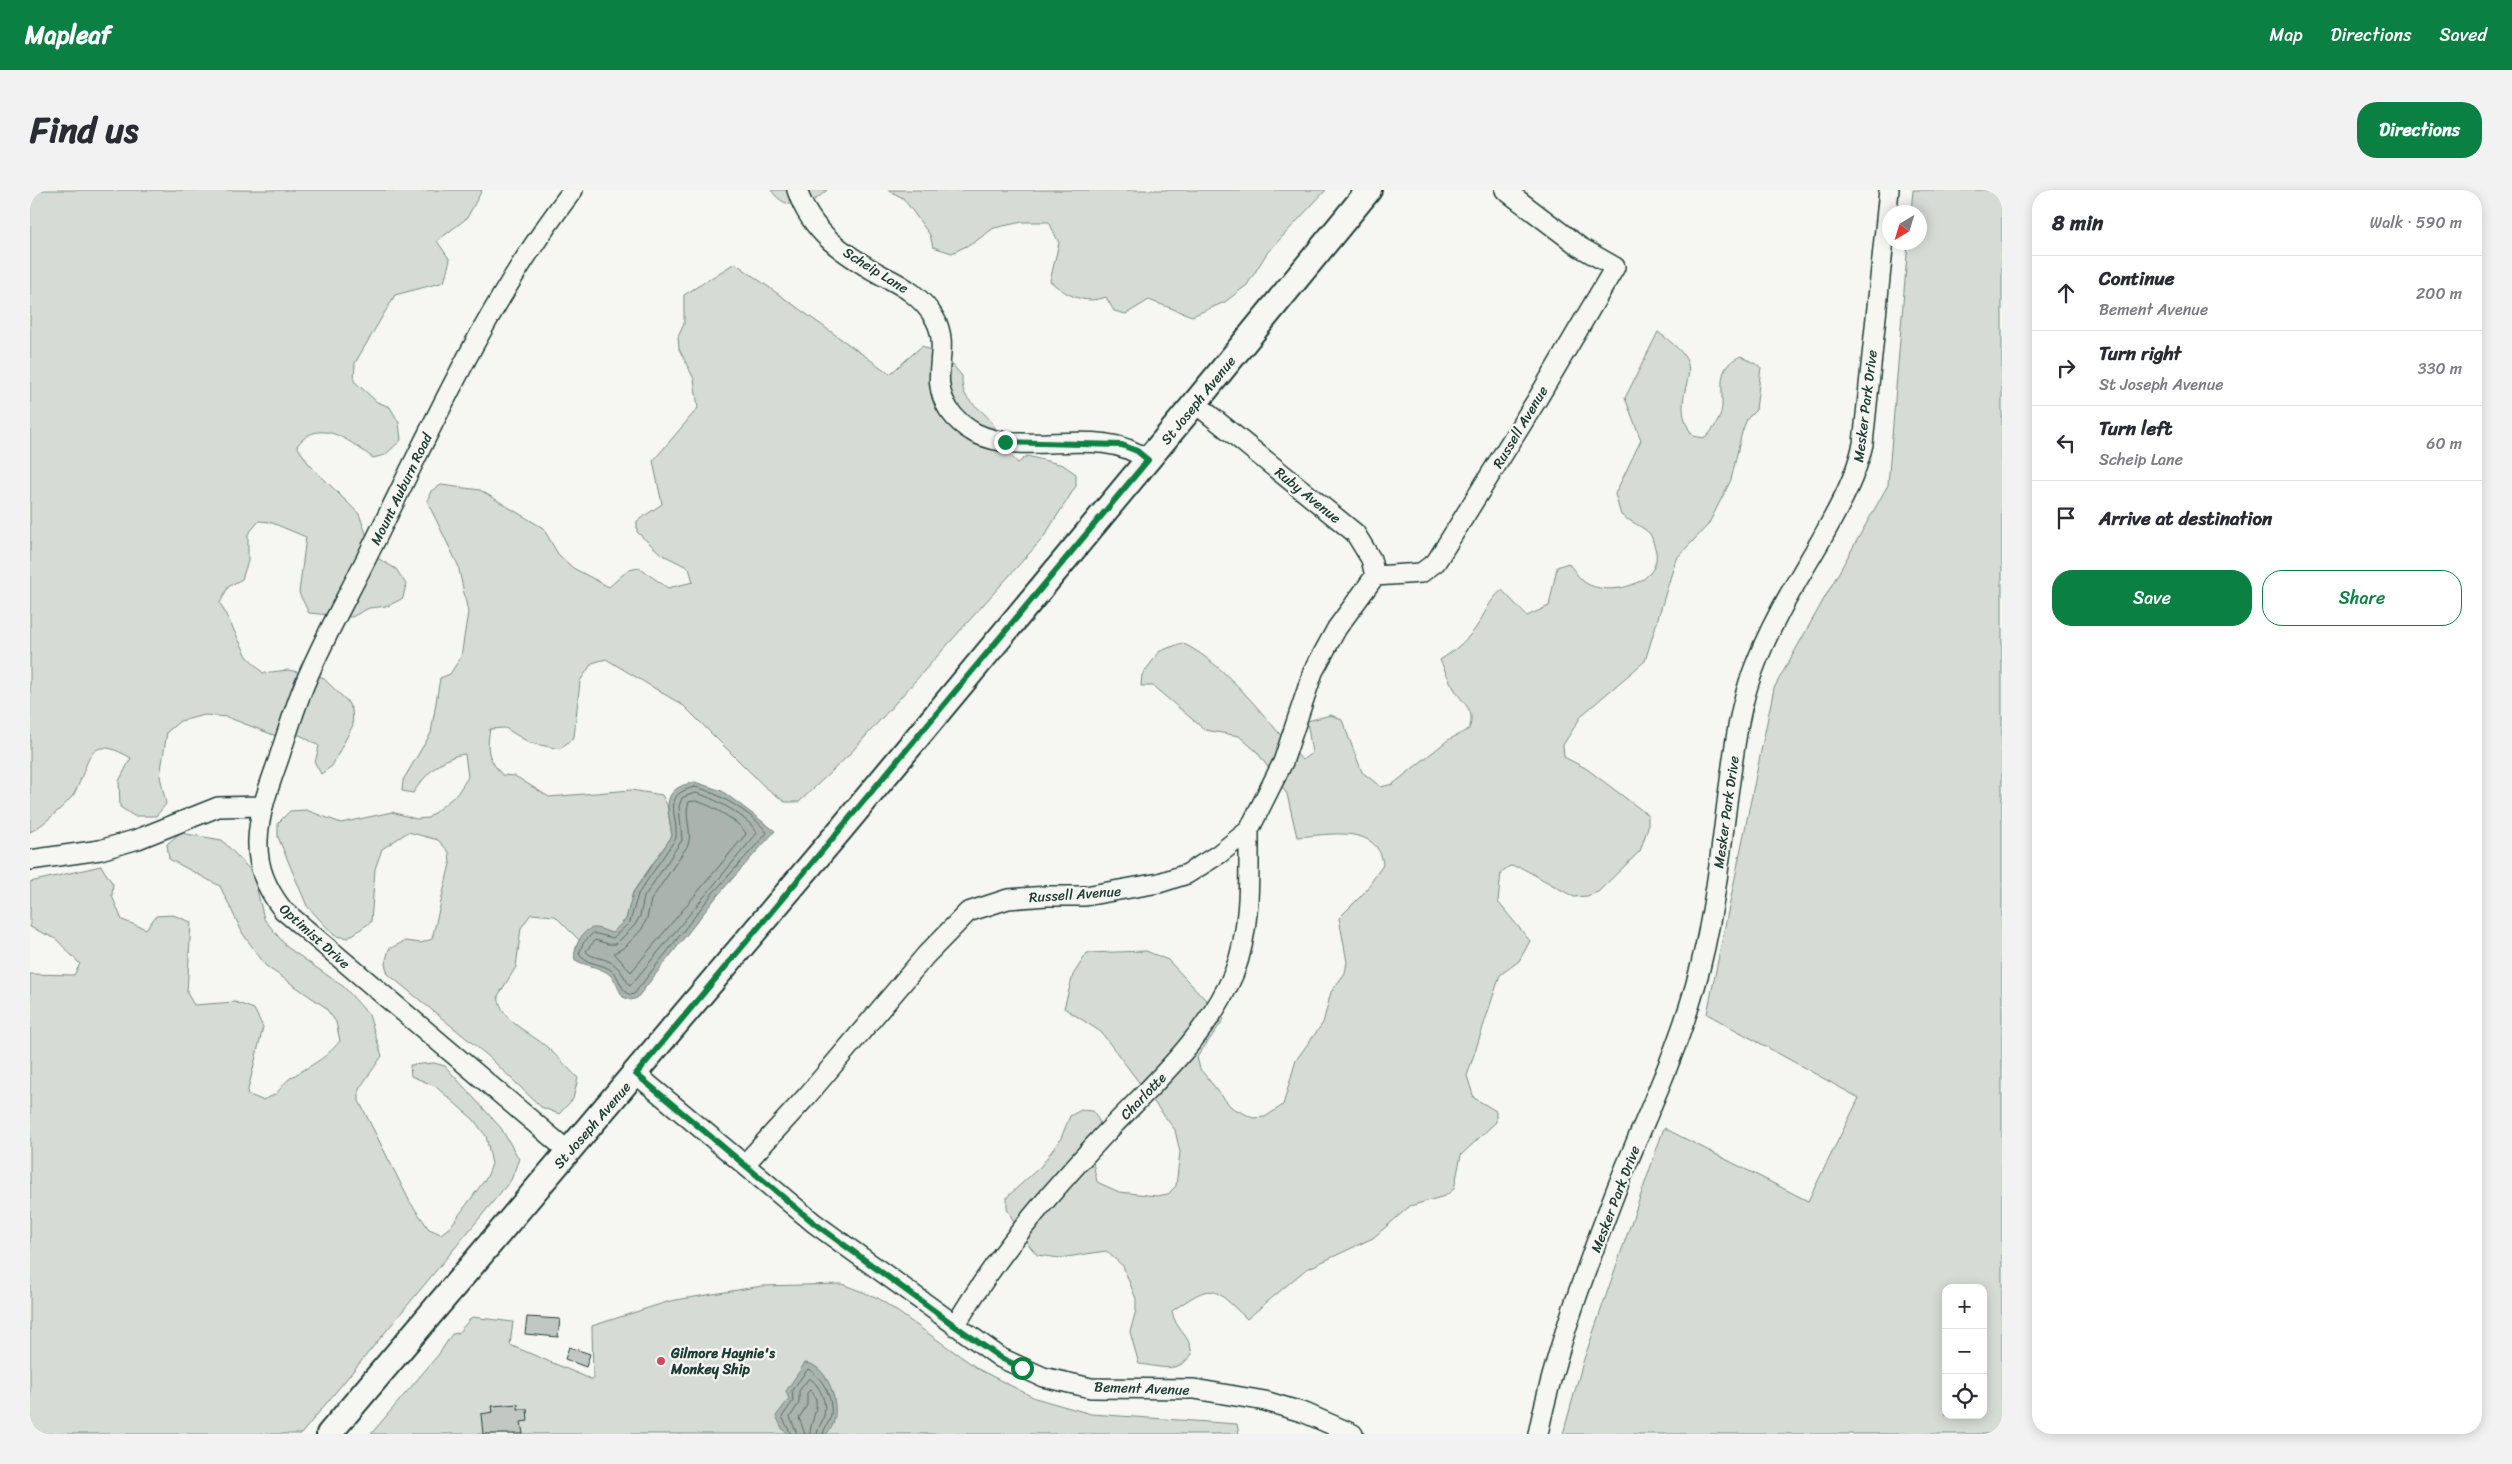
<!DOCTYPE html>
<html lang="en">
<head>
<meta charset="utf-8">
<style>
	body { margin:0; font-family:Sriracha,sans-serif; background:#f2f2f3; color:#2b2b33 }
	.controls { position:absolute; right:15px; bottom:15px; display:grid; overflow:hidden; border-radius:10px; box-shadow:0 2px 12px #0003 }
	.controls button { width:45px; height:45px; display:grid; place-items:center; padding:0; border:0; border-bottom:1px solid #e1e1e2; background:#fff; color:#2b2b33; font:25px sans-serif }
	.compass { position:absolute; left:1852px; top:15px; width:45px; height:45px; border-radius:50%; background:#fff; box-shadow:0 2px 12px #0003; rotate:218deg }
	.stop { position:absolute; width:15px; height:15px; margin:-11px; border:4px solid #0b8043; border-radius:50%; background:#fff }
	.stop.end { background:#0b8043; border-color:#fff; box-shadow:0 1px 5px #0008 }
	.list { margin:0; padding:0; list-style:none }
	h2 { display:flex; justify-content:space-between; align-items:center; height:65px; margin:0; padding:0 20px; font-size:21px }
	h2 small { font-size:16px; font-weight:400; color:#7c7c81 }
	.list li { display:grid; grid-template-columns:32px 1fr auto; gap:15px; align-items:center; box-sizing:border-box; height:75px; padding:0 20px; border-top:1px solid #e1e1e2 }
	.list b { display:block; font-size:19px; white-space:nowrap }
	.list p { margin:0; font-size:16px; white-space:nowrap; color:#7c7c81 }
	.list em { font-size:16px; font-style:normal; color:#7c7c81 }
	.actions { display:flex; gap:10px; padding:15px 20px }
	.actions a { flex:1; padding:11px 0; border:1px solid #0b8043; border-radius:20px; text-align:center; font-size:18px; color:#0b8043 }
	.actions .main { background:#0b8043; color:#fff }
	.icon { flex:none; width:28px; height:28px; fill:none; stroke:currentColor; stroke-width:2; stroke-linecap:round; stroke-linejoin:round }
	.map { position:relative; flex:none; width:1972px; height:1244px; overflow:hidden; border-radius:20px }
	header { display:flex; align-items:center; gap:30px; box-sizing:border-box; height:70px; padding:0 25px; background:#0b8043; color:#fff }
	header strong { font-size:24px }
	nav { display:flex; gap:28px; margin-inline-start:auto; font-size:18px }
	.intro { display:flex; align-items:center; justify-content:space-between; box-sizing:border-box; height:120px; padding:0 30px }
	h1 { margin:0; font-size:35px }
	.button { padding:12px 22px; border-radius:20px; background:#0b8043; color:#fff; font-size:18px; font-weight:700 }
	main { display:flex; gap:30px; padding:0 30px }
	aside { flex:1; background:#fff; border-radius:20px; box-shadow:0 2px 12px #0003 }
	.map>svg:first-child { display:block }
	.green { fill:#d6dbd6; stroke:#7a8c85; fill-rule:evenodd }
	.water { fill:#aab3ae; stroke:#72847d }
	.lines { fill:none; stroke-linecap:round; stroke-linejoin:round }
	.shore { stroke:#576c65; stroke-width:1 }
	.building { fill:#c1c8c3; stroke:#1f3d34 }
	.minor-casing { stroke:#1f3d34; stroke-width:22 }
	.major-casing { stroke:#1f3d34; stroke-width:28 }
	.minor { stroke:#f6f6f2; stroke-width:19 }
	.major { stroke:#f6f6f2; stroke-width:24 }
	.route { stroke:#0b8043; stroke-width:6 }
	.poi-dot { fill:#d1495b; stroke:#f6f6f2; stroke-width:2 }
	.labels { text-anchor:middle; stroke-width:4.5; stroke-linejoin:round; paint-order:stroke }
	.street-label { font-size:14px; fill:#1f3d34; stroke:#f6f6f2 }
	.poi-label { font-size:14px; font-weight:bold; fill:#1f3d34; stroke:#f6f6f2; text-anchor:start }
</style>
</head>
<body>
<header>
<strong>Mapleaf</strong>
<nav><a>Map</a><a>Directions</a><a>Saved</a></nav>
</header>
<div class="intro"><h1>Find us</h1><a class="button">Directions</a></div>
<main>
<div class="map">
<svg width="1972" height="1244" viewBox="0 0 1972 1244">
	<rect width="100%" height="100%" fill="#f6f6f2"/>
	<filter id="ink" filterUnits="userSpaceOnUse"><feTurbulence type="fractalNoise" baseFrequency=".02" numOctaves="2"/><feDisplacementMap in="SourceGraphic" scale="10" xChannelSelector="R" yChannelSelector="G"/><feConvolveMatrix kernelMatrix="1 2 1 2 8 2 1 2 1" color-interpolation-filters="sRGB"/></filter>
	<g filter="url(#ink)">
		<!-- green -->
		<path class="green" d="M 0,0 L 452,0 L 437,28 L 407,51 L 420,70 L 414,92 L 365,105 L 325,173 L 324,191 L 347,212 L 360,217 L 369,233 L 371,250 L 355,265 L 343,268 C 321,252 289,225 267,256 L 279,274 L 329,324 L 344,366 L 366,379 L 376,394 L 373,408 L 358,416 L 339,418 L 322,427 L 279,423 L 269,403 L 276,347 L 240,332 L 229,331 L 218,344 L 218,371 L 212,389 L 198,397 L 190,413 L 217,466 L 233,483 L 258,480 L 292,487 L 317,511 L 322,520 L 323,535 L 302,576 L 291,584 L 285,573 L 289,556 L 270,545 L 246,546 L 197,527 L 175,525 L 150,531 L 137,542 L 130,586 L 136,614 L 126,626 L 104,626 L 90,617 L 89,591 L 101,568 C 55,541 61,573 44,604 C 38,613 10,638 0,642 Z
			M 741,0 L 797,0 C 779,18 756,22 741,0 Z
			M 858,0 L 1296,0 L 1237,63 L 1217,95 L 1195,112 L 1162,126 L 1119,110 L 1096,124 L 1084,121 L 1076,107 C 1054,115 1036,105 1020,91 L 1029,53 L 1019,32 L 992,32 L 964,38 L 943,53 L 922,63 L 903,57 L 900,45 L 873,8 Z
			M 1883,0 L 1972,0 L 1972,1244 L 1533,1244 L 1553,1172 L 1634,938 L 1778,1011 L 1829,908 L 1677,824 L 1744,498 L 1858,295 L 1878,53 L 1890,52 L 1890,22 L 1881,22 ZM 1916,1098 L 1953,1098 L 1953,1225 L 1916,1225 Z
			M 705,73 L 860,184 L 892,156 L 916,167 L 932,186 C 931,213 946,212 960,230 C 972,246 970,257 988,273 L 997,266 L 1033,275 L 1046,284 L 1046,296 L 1013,348 L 818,566 L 769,612 L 755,612 L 734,596 L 654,516 L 576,469 L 562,473 L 550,491 L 544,547 L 530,559 L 500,553 L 475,538 L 460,539 C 456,561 458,568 472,585 L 485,586 L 519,607 L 601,600 L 632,605 L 637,615 L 642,646 L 603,702 L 596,729 L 582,744 C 563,736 563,736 549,750 L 525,726 L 501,724 L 491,738 L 486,777 L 468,806 C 472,833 499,841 518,858 C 528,867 538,878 548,888 L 543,909 L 529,924 L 511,917 L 458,866 L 358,784 L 355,774 L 359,759 L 375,751 L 391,753 L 402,749 L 420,674 L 419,662 L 408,650 L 378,642 L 352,659 L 345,679 L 341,732 L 318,748 L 305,746 L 277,716 L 248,647 L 248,633 L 260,621 L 276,620 L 311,633 L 362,622 L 386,629 L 398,628 L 427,604 L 438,587 L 435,564 C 413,566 395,585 383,603 L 372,601 L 373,590 L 401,543 L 410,488 L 420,484 L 431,467 L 438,422 L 428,375 L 397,311 L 401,301 L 411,295 L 450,300 L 513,338 L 528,364 L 543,378 L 579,397 L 598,380 L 609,378 L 638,398 L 663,392 L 659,378 L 631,364 L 607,342 L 607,331 L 632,314 L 623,271 L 668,218 L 664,189 L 649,159 L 648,147 L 654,134 L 654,105 Z
			M 1628,142 C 1637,149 1651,159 1656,169 C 1667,190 1639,212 1663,246 L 1675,248 C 1683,240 1691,229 1692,217 C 1693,195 1686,177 1711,166 L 1731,177 L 1726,220 L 1717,229 L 1712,242 L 1701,290 L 1678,335 L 1646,369 L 1615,471 L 1552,525 L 1533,555 L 1534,567 L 1557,579 L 1618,625 L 1618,637 L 1610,661 L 1568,702 L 1557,706 L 1544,707 L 1492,678 L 1480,676 L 1471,682 L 1468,712 L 1500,751 L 1489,771 L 1470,785 L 1437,886 L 1444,908 L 1466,921 L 1466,932 L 1431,965 L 1424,999 L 1415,1006 L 1380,1016 L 1343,1048 L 1275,1080 L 1217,1129 C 1181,1095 1184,1092 1142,1121 C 1146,1142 1159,1142 1162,1164 C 1147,1185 1131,1176 1109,1174 L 1100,1142 L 1106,1120 L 1106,1109 L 1093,1076 L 1076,1061 L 1030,1068 L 1007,1065 L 993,1048 L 977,1019 L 977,1007 L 1011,976 L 1031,948 L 1040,926 L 1051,920 L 1063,921 C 1079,943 1065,947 1063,969 C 1063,976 1066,985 1067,992 L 1089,1002 L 1127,1006 L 1138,1004 L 1146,996 L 1150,962 L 1145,940 L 1071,842 L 1034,818 L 1043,785 L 1057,763 L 1116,761 L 1138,770 L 1194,829 L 1167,867 L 1170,879 L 1201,917 L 1223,928 L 1235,927 L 1253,915 L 1266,870 L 1293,833 L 1301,802 L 1315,783 L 1317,772 L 1309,728 L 1333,704 L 1353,675 C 1349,633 1297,645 1267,647 L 1257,604 L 1227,562 L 1209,546 L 1175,540 L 1123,496 L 1111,496 L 1112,485 L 1130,461 L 1152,453 C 1197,474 1238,532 1272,570 L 1282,563 L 1277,531 L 1301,525 L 1312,530 L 1332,582 L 1351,597 L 1363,594 L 1418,550 L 1439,539 C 1446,520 1434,515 1425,500 C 1419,491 1415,480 1410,470 C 1424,461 1435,452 1445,439 C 1455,425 1458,411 1472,400 L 1497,426 L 1519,416 L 1527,377 L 1538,373 C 1543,378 1547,386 1553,391 C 1577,410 1639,393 1624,355 C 1623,352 1622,347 1620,344 C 1614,337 1599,331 1591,325 L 1585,304 L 1611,250 L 1595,208 Z
			M 150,643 L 192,650 L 223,683 L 234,729 L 257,757 L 314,797 L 339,825 L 352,866 L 329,899 L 329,911 L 380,1012 L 399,1039 L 411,1044 L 420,1037 L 457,987 L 462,974 L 456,946 L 443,929 L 405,896 L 381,886 L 380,875 L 404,873 L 415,876 L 471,938 L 489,969 L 481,990 L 271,1244 L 0,1244 L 0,784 L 44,785 L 50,774 L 26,749 L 0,737 L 0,692 L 71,676 L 83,694 L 82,706 L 92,730 L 116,739 L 126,726 L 143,725 L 161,732 L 157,803 L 164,815 L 205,812 L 224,819 L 233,837 L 217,904 L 232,910 C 254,903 247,897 262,887 C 284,873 293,871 310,851 L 306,832 L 295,817 L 236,776 L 213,744 L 190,696 L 139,669 L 137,654 Z
			M 812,1094 L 848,1108 L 950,1180 L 1005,1208 L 1061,1224 L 1207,1234 L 1209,1244 L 341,1244 L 409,1164 L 422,1144 L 428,1143 L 442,1127 L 483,1132 L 480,1155 L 563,1190 L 562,1136 L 640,1111 L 732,1096 Z"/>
		<!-- water -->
		<path class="water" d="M 665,592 L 692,601 L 745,641 L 687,706 L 607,808 L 601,810 L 593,807 C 589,801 586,791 581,786 C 573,777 555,776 545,770 C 542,760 553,736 566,738 C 571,738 577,742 582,743 L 596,729 L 603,703 L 642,646 C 638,617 629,599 665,592 Z
			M 775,1173 C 801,1174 816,1229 796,1244 L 759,1244 L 753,1240 L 746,1226 L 759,1209 L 756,1201 Z"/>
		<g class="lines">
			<!-- shore -->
			<path class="shore" d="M 665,597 C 684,600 728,627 737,643 L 683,703 L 604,804 L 600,805 C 590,801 590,786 581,780 C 571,773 554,774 549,764 L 553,753 L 563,743 L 583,748 L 600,732 L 608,704 L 646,648 C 648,624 631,604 665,597 Z
				M 665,603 C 682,606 720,628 727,643 L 600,796 C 593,786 590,776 578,771 C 571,767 560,768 556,761 L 565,750 L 578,754 L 586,754 L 605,735 L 610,726 L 614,707 L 652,650 L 649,616 L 652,608 Z
				M 666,611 C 679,614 711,632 716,644 L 601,782 L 584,763 L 595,757 L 612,739 L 617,728 L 621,710 L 658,655 C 663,641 653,625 659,612 Z
				M 761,1244 L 752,1227 L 763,1211 L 762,1200 L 778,1179 C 793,1188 803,1207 801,1225 C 800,1232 794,1237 793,1244
				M 767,1244 L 760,1227 L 769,1213 L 769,1201 L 779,1188 C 790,1195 797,1212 794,1225 C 793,1232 788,1237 787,1244
				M 775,1244 L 769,1228 L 777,1215 L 777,1203 L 780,1200 C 794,1212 780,1230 780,1244"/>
		</g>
		<!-- building -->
		<path class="building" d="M 497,1127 L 530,1129 L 528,1147 L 495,1144 Z
			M 539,1157 L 560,1164 L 556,1177 L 535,1169 Z
			M 488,1214 L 488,1219 L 497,1219 L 498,1231 L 491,1232 L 493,1244 L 453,1244 L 451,1224 L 463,1222 L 462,1216 Z"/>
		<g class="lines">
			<defs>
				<path id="minor" d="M 767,0 C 781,43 815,65 853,86 C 874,96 893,108 905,129 C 922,160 897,186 919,220 C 926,230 934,237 945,243 C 999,269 1068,233 1118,270
					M 1165,213 L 1325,343 L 1341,369 L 1345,386
					M 1345,386 L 1391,383 L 1406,372 L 1508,208 L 1585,77 L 1550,57 L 1475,0
					M 0,670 L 70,660 L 108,649 L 188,617 L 233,616
					M 606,884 L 784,1033 L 971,1168 L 1013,1187 L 1061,1198 L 1164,1199 L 1235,1211 L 1275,1223 L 1323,1244
					M 539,962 L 253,720 C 236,698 227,677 228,650 C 229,621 240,594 249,568 C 256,546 263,524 271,503 C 290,454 317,408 340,361 C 402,237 458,110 543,0
					M 715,974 L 777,906 L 896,765 L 938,722 L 978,709 L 1017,706 L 1055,706 L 1129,693 L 1157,684 L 1189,664 L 1219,640 L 1253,572 L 1283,482 L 1307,438 L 1345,386
					M 925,1136 C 966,1066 1019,1004 1074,945 C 1121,896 1177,847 1204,783 C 1221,740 1219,686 1219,640
					M 1508,1244 C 1525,1162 1555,1081 1585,1003 C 1612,935 1645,868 1665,797 C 1683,734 1690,669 1698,605 C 1704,563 1708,520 1723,481 C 1740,434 1766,393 1791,350 C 1808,319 1825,290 1833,254 L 1859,0"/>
				<path id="major" d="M 299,1244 L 812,638 L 1165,213 L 1339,0"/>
			</defs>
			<!-- minor casing -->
			<use href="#minor" class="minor-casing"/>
			<!-- major casing -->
			<use href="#major" class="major-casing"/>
			<!-- minor -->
			<use href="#minor" class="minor"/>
			<!-- major -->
			<use href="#major" class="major"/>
		</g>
	</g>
	<g class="lines" filter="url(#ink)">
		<!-- route -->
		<path class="route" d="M 975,252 L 1092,255 L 1107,261 L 1118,270 L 606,884 L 784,1033 L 925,1136 L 971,1168 L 992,1178"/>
	</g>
	<!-- markers -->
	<circle class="poi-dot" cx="631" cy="1171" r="5"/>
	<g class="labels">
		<!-- street labels -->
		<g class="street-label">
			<text transform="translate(846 80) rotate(32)" y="5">Scheip Lane</text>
			<text transform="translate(1168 210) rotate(-51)" y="5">St Joseph Avenue</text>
			<text transform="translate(1835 216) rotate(-83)" y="5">Mesker Park Drive</text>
			<text transform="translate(1490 237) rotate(-59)" y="5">Russell Avenue</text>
			<text transform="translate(371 299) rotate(-64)" y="5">Mount Auburn Road</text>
			<text transform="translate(1278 305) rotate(39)" y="5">Ruby Avenue</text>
			<text transform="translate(1696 622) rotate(-82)" y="5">Mesker Park Drive</text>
			<text transform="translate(1045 704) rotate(-4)" y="5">Russell Avenue</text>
			<text transform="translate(285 746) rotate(42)" y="5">Optimist Drive</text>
			<text transform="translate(1113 906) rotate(-46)" y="5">Charlotte</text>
			<text transform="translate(562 935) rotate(-49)" y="5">St Joseph Avenue</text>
			<text transform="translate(1585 1009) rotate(-69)" y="5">Mesker Park Drive</text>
			<text transform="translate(1112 1198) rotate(2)" y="5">Bement Avenue</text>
		</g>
		<!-- poi labels -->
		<g class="poi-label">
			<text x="641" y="1168">Gilmore Haynie's<tspan x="641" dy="16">Monkey Ship</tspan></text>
		</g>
	</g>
</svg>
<div class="controls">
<button>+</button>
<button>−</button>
<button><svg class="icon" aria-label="locate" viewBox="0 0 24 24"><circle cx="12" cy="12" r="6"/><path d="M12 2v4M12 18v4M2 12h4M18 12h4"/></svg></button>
</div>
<svg class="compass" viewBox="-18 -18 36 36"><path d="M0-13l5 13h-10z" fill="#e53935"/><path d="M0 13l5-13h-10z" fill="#7c7c81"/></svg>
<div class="stop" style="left:992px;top:1178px"></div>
<div class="stop end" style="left:975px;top:252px"></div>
</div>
<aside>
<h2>8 min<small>Walk · 590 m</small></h2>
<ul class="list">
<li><svg class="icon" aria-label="ahead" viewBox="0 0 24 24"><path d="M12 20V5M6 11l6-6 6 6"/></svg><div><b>Continue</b><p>Bement Avenue</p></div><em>200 m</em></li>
<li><svg class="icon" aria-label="right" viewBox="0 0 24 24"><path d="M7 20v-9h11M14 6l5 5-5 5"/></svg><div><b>Turn right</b><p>St Joseph Avenue</p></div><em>330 m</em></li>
<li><svg class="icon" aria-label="left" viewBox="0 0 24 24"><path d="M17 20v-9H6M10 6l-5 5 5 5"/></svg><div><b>Turn left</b><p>Scheip Lane</p></div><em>60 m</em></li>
<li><svg class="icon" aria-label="arrive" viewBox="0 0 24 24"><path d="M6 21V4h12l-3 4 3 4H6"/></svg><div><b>Arrive at destination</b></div></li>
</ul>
<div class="actions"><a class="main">Save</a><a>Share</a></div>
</aside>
</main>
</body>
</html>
